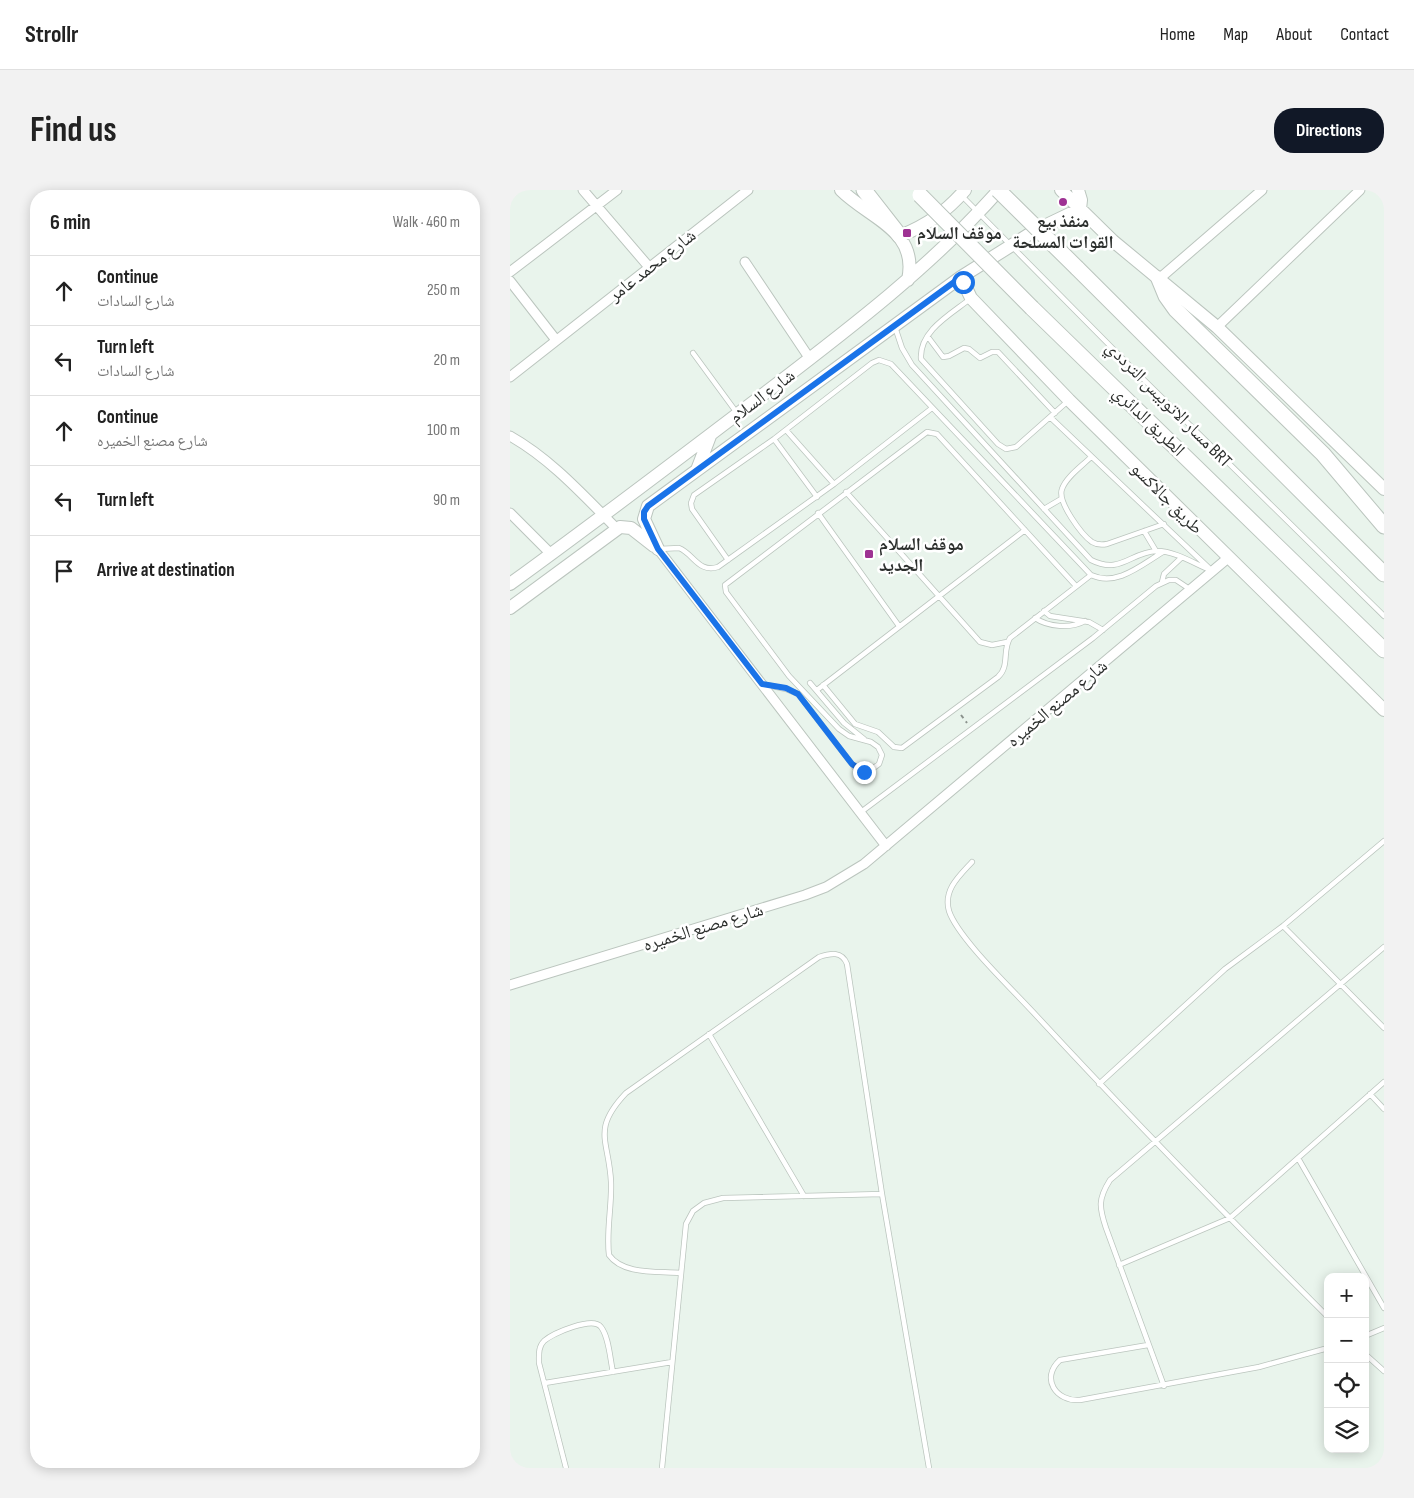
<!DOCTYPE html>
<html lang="en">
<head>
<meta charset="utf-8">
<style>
	body { margin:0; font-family:"Sofia Sans Condensed","Noto Naskh Arabic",sans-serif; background:#f2f2f2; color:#222 }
	.controls { position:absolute; right:15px; bottom:15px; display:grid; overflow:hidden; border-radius:10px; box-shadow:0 2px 12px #0003 }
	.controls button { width:45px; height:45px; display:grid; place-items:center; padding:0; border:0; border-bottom:1px solid #e0e0e0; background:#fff; color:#222; font:25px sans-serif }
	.stop { position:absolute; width:15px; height:15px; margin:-11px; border:4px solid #1a73e8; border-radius:50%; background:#fff }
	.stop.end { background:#1a73e8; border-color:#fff; box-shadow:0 1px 5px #0008 }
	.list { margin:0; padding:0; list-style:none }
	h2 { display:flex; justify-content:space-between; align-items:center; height:65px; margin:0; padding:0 20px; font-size:21px }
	h2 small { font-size:16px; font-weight:400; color:#767676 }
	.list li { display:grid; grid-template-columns:32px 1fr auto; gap:15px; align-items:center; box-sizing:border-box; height:70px; padding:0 20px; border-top:1px solid #e0e0e0 }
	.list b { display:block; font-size:19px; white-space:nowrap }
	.list p { margin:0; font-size:16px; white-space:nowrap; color:#767676 }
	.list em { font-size:16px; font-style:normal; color:#767676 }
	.icon { flex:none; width:28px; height:28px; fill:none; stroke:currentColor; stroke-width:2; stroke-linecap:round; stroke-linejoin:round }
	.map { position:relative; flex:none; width:874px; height:1278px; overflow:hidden; border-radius:20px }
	header { display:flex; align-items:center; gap:30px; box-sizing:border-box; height:70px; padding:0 25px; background:#fff; border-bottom:1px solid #e0e0e0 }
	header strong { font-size:24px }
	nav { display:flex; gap:28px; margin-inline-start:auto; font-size:18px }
	.intro { display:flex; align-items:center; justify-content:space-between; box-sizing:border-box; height:120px; padding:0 30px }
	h1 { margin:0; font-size:35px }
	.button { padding:12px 22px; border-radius:20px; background:#111827; color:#fff; font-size:18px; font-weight:700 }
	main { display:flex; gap:30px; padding:0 30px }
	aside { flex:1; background:#fff; border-radius:20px; box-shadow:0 2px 12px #0003 }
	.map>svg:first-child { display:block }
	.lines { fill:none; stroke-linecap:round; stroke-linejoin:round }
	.lane-casing { stroke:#bbc5be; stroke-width:6 }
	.street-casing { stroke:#bbc5be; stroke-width:11 }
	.secondary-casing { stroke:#bbc5be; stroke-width:14 }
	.highway-casing { stroke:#bbc5be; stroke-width:17 }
	.path { stroke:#8b928d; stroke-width:2; stroke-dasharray:4 4; stroke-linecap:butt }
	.lane { stroke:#fff; stroke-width:4.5 }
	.street { stroke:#fff; stroke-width:9 }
	.secondary { stroke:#fff; stroke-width:12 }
	.highway { stroke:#fff; stroke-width:15 }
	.highway-bridge-casing { stroke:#bbc5be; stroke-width:17; stroke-linecap:butt }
	.highway-bridge { stroke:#fff; stroke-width:15 }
	.route { stroke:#1a73e8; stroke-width:6 }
	.poi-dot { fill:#9e3293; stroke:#fff; stroke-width:2 }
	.labels { text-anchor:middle; stroke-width:5; stroke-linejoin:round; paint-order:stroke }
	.poi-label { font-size:18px; font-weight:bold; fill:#2c2f2d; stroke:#fff; text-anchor:start }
	.street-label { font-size:18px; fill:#2c2f2d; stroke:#fff }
</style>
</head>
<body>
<header>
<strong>Strollr</strong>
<nav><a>Home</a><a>Map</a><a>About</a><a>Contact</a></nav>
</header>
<div class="intro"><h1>Find us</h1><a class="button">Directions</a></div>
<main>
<aside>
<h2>6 min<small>Walk · 460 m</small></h2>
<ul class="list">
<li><svg class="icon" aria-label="ahead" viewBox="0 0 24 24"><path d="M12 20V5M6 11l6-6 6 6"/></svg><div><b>Continue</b><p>شارع السادات</p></div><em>250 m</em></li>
<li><svg class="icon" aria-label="left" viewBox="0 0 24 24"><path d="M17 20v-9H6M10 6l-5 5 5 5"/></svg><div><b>Turn left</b><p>شارع السادات</p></div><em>20 m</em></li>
<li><svg class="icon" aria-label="ahead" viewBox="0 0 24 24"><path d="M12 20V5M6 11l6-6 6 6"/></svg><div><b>Continue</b><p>شارع مصنع الخميره</p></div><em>100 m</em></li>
<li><svg class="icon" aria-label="left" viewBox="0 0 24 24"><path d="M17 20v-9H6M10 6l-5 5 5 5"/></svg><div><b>Turn left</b></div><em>90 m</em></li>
<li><svg class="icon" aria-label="arrive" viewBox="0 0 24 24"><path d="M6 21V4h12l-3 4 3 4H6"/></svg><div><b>Arrive at destination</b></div></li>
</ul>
</aside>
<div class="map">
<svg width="874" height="1278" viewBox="0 0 874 1278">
	<rect width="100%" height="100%" fill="#e9f4ec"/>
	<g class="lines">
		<defs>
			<path id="lane" d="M 451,5 L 626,182 L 874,426
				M 460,109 C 441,124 409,141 411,169 L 488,254 L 496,259 L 506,257 L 558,211
				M 385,137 L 392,158 L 402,175 L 581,370 C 611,385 620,362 647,361 C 665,361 685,374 702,381
				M 418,147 L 433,167 L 439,166 L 454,158 L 459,159 L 470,168 L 482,162 L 488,162 L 545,223
				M 183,163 L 227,223
				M 540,227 L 700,379
				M 276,240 L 324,294
				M 264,249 L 307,307
				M 581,267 C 572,276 556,287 552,299 C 547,312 572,345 582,352 C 587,355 592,355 597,354 L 654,334
				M 336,302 L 470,452 L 482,455 L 497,452
				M 534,319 L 551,309
				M 308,323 L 389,436
				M 634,341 L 646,361
				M 149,359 L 169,358 C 184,364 188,383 208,377 L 324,294 L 422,218
				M 218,370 L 182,319 L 181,313 L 184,305 L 264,249 L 362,173 L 369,170 L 381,174 L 581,385 C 607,397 631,375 653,362
				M 652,392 L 654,384 L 671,368
				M 534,421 L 540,426 L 579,432 L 593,440
				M 525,428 C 538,437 561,439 575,431
				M 300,493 L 334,533 L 354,549
				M 252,494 L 276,499 L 288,504 L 345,578 L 358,582 L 369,574 L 372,565 L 368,557 L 361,552 L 339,546 L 329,539 L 279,486 L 216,402 L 215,395 L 417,242 L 427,244 L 566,396
				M 313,495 L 345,534 L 368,542 L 384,557 L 392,558 L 488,487 C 500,476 492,461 500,448 L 581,385
				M 307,500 L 515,340
				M 351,622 L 583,448 L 646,396 L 659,390 L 666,390 L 681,400
				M 462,672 C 449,686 433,700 439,721 C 448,748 502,799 523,822 C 619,926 718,1027 818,1127
				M 773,736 L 874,838
				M 199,844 L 294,1006
				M 589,894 L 715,779 L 773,736 L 874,651
				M 860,904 L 874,919
				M 788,968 L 874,1118
				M 609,1075 L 720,1028 L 874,892
				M 170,1083 C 148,1081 113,1085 99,1065 C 96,1041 102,1016 101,992 C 99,950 81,940 116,903 L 309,767 C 321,763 332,761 337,774 L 372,1004 L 419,1278
				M 855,1146 L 874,1138
				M 638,1155 L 550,1170 C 530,1188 546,1212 570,1210 L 749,1177 L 818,1158
				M 855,1164 L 874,1181
				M 35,1193 L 162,1172
				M 654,1196 L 596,1038 C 589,1017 588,1009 600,990 L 874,757
				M 56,1278 L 29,1173 C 29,1165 28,1157 34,1151 C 43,1143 83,1126 91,1137 C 99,1147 100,1169 103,1182
				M 152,1278 L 176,1034 L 183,1021 L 194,1013 L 213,1008 L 372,1004"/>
			<path id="street" d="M 73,0 L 139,77
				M 235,72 L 300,169
				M 0,82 L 107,0
				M 649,89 L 752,0
				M 0,91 L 46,150
				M 707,137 L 850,0
				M 0,187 L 238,0
				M 0,246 C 41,269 74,306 107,339
				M 0,323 L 41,364
				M 148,359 L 376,656
				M 0,795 L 295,705 L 316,697 L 354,674 L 718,368"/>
			<path id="secondary" d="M 331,0 C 360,29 409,40 398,90
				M 551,0 L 603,51 L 707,137 L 874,299
				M 390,46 C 417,35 436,22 455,0
				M 451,87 L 461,108 L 559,210 L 874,520
				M 187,280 L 200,246
				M 148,359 L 134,329 L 138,316 L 451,87 L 526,40 L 570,19 L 571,10 L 568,0
				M 0,394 C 83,334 164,272 246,210 C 331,145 418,80 489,0
				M 0,418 L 110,337 L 121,338 L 144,356"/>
			<path id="highway" d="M 354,0 L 390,46
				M 567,78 L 874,384
				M 649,89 L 656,106 L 666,120 L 813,264 L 874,336
				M 522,118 L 874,460"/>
		</defs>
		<!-- lane casing -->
		<use href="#lane" class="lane-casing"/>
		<!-- street casing -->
		<use href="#street" class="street-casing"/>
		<!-- secondary casing -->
		<use href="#secondary" class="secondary-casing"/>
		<!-- highway casing -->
		<use href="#highway" class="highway-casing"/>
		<!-- path -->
		<path class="path" d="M 451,525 L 457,533"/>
		<!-- lane -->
		<use href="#lane" class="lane"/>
		<!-- street -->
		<use href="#street" class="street"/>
		<!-- secondary -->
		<use href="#secondary" class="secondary"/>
		<!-- highway -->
		<use href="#highway" class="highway"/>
		<defs>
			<path id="highway-bridge" d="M 488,0 L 567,78
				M 410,5 L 522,118"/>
		</defs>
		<!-- highway-bridge casing -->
		<use href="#highway-bridge" class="highway-bridge-casing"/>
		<!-- highway-bridge -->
		<use href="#highway-bridge" class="highway-bridge"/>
	</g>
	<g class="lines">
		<!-- route -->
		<path class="route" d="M 354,582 L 342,574 L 288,504 L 276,498 L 252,494 L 148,359 L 134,329 L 134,322 L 138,316 L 451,87 L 453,92"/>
	</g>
	<!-- markers -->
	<g class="poi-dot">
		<circle cx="553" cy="12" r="5"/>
		<rect x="392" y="38" width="10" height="10" rx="2.5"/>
		<rect x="354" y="359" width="10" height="10" rx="2.5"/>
	</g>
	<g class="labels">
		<!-- poi labels -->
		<g class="poi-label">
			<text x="553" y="37" text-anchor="middle">منفذ بيع<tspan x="553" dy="21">القوات المسلحة</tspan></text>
			<text x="407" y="49">موقف السلام</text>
			<text x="369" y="360">موقف السلام<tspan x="369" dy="21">الجديد</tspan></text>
		</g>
		<!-- street labels -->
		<g class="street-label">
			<text transform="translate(142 75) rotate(-38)" y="6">شارع محمد عامر</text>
			<text transform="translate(252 206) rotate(-37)" y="6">شارع السلام</text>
			<text transform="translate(659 214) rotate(45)" y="6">مسار الاتوبيس الترددي BRT</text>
			<text transform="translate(639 231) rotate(44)" y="6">الطريق الدائري</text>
			<text transform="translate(657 308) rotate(45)" y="6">طريق جالاكسو</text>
			<text transform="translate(547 513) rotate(-40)" y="6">شارع مصنع الخميره</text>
			<text transform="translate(193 737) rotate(-17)" y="6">شارع مصنع الخميره</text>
		</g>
	</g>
</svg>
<div class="controls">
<button>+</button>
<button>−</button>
<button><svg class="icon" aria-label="locate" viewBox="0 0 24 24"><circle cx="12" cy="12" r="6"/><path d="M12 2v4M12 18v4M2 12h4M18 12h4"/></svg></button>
<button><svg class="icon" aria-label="layers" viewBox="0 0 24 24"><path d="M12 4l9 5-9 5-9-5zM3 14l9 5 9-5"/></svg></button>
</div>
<div class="stop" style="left:453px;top:92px"></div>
<div class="stop end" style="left:354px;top:582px"></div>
</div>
</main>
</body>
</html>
